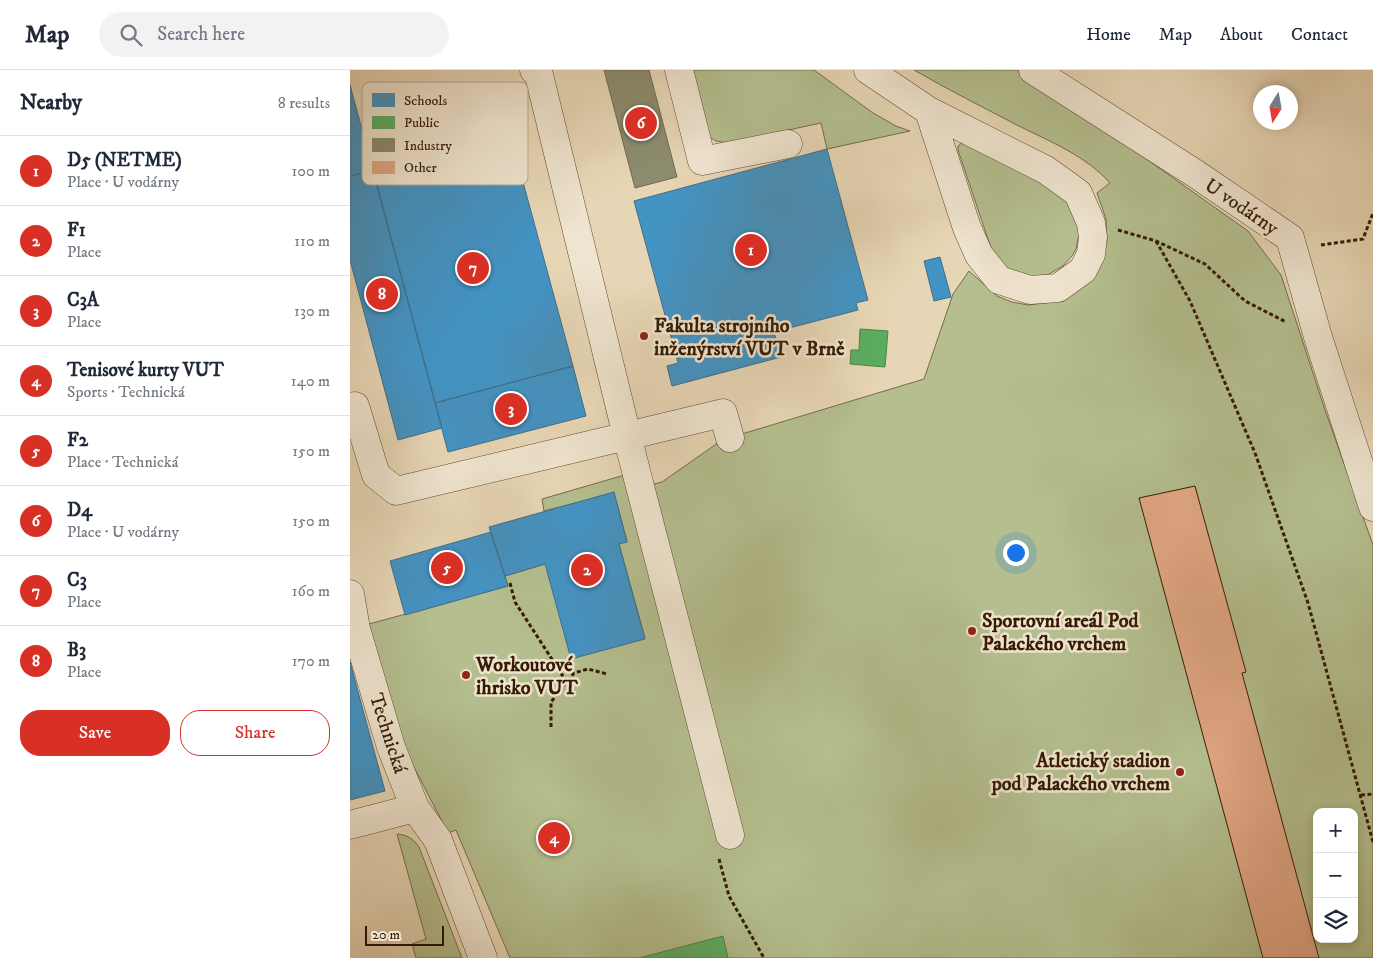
<!DOCTYPE html>
<html lang="en">
<head>
<meta charset="utf-8">
<style>
	body { margin:0; font-family:"IM FELL DW Pica",serif; background:#f2f2f3; color:#1f2937 }
	.controls { position:absolute; right:15px; bottom:15px; display:grid; overflow:hidden; border-radius:10px; box-shadow:0 2px 8px #0003 }
	.controls button { width:45px; height:45px; display:grid; place-items:center; padding:0; border:0; border-bottom:1px solid #e0e1e3; background:#fff; color:#1f2937; font:25px sans-serif }
	.compass { position:absolute; left:903px; top:15px; width:45px; height:45px; border-radius:50%; background:#fff; box-shadow:0 2px 8px #0003; rotate:191deg }
	.scale { position:absolute; left:15px; bottom:12px; width:79px; box-sizing:border-box; padding-left:5px; border:2px solid #361b02; border-top:0; font-size:14px; line-height:18px; white-space:nowrap; color:#361b02; -webkit-text-stroke:4px #efe4cf; paint-order:stroke }
	.you { position:absolute; left:665px; top:482px; width:18px; height:18px; margin:-12px; border:4px solid #fff; border-radius:50%; background:#1a73e8; box-shadow:0 0 0 8px #1a73e833 }
	.badge { display:grid; place-items:center; width:32px; height:32px; border-radius:50%; background:#d93025; color:#fff; font-size:16px; font-weight:700 }
	.pin { position:absolute; translate:-50% -50%; border:2px solid #fff; box-shadow:0 1px 5px #0006 }
	.list { margin:0; padding:0; list-style:none }
	h2 { display:flex; justify-content:space-between; align-items:center; height:65px; margin:0; padding:0 20px; font-size:21px }
	h2 small { font-size:16px; font-weight:400; color:#747a83 }
	.list li { display:grid; grid-template-columns:32px 1fr auto; gap:15px; align-items:center; box-sizing:border-box; height:70px; padding:0 20px; border-top:1px solid #e0e1e3 }
	.list b { display:block; font-size:19px; white-space:nowrap }
	.list p { margin:0; font-size:16px; white-space:nowrap; color:#747a83 }
	.list em { font-size:16px; font-style:normal; color:#747a83 }
	.actions { display:flex; gap:10px; padding:15px 20px }
	.actions a { flex:1; padding:11px 0; border:1px solid #d93025; border-radius:20px; text-align:center; font-size:18px; color:#d93025 }
	.actions .main { background:#d93025; color:#fff }
	.icon { flex:none; width:28px; height:28px; fill:none; stroke:currentColor; stroke-width:2; stroke-linecap:round; stroke-linejoin:round }
	.map { position:relative; flex:none; width:1023px; height:888px; overflow:hidden }
	header { display:flex; align-items:center; gap:30px; box-sizing:border-box; height:70px; padding:0 25px; background:#fff; border-bottom:1px solid #e0e1e3 }
	header strong { font-size:24px }
	nav { display:flex; gap:28px; margin-inline-start:auto; font-size:18px }
	.search { width:350px; height:45px; background:#f2f2f3; display:flex; align-items:center; gap:12px; box-sizing:border-box; padding:0 18px; border-radius:28px; color:#747a83; font-size:19px }
	main { display:flex }
	aside { flex:1; background:#fff }
	.map>svg:first-child { display:block }
	.green { fill:#b4be8e; stroke:#756c48; fill-rule:evenodd }
	.schools { fill:#4393c3; stroke:#3f6f89 }
	.public { fill:#5aae61; stroke:#4f8244 }
	.industry { fill:#8c8c6e; stroke:#726a4e }
	.building { fill:#e2a785; stroke:#361b02 }
	.lines { fill:none; stroke-linecap:round; stroke-linejoin:round }
	.minor-casing { stroke:#624a2f; stroke-width:29 }
	.path { stroke:#361b02; stroke-width:3; stroke-dasharray:4 2.5; stroke-linecap:butt }
	.minor { stroke:#efe4cf; stroke-width:28 }
	.poi-dot { fill:#8f2418; stroke:#efe4cf; stroke-width:2 }
	.labels { text-anchor:middle; stroke-width:5; stroke-linejoin:round; paint-order:stroke }
	.street-label { font-size:20px; fill:#361b02; stroke:#efe4cf }
	.poi-label { font-size:20px; font-weight:bold; fill:#361b02; stroke:#efe4cf; text-anchor:start }
	.key { fill:#efe4cf; stroke:#b8a892; stroke-width:1 }
	.key-label { font-size:14px; fill:#361b02 }
</style>
</head>
<body>
<header>
<strong>Map</strong>
<div class="search"><svg class="icon" aria-label="search" viewBox="0 0 24 24"><circle cx="10" cy="10" r="6"/><path d="M15 15l6 6"/></svg>Search here</div>
<nav><a>Home</a><a>Map</a><a>About</a><a>Contact</a></nav>
</header>
<main>
<aside>
<h2>Nearby<small>8 results</small></h2>
<ul class="list">
<li><span class="badge">1</span><div><b>D5 (NETME)</b><p>Place · U vodárny</p></div><em>100 m</em></li>
<li><span class="badge">2</span><div><b>F1</b><p>Place</p></div><em>110 m</em></li>
<li><span class="badge">3</span><div><b>C3A</b><p>Place</p></div><em>130 m</em></li>
<li><span class="badge">4</span><div><b>Tenisové kurty VUT</b><p>Sports · Technická</p></div><em>140 m</em></li>
<li><span class="badge">5</span><div><b>F2</b><p>Place · Technická</p></div><em>150 m</em></li>
<li><span class="badge">6</span><div><b>D4</b><p>Place · U vodárny</p></div><em>150 m</em></li>
<li><span class="badge">7</span><div><b>C3</b><p>Place</p></div><em>160 m</em></li>
<li><span class="badge">8</span><div><b>B3</b><p>Place</p></div><em>170 m</em></li>
</ul>
<div class="actions"><a class="main">Save</a><a>Share</a></div>
</aside>
<div class="map">
<svg width="1023" height="888" viewBox="0 0 1023 888">
	<rect width="100%" height="100%" fill="#e7d6b5"/>
	<filter id="stains"><feTurbulence type="fractalNoise" baseFrequency=".004" numOctaves="4"/><feColorMatrix values="0 0 0 0 .2 0 0 0 0 .09 0 0 0 0 .02 0 0 0 .5 -.17"/></filter>
	<radialGradient id="worn" r=".72"><stop offset=".6" stop-color="#630" stop-opacity="0"/><stop offset="1" stop-color="#630" stop-opacity=".3"/></radialGradient>
	<!-- green -->
	<path class="green" d="M 339,0 L 464,0 L 523,43 L 546,56 L 560,61 L 477,79 L 471,53 L 378,73 L 366,71 L 358,66 Z
		M 564,0 L 671,0 L 898,161 L 931,205 L 975,340 L 1023,475 L 1023,888 L 160,888 L 106,760 L 98,763 L 52,674 L 19,554 L 158,516 L 155,506 L 195,494 L 295,568 L 269,474 L 277,471 L 264,423 L 194,441 L 192,429 L 278,404 L 296,416 L 312,412 L 372,370 L 574,309 L 603,224 L 619,201 L 647,226 L 662,232 L 678,235 L 703,232 L 720,225 L 748,196 L 757,172 L 756,149 L 747,123 L 760,113 C 736,86 701,72 669,56 C 634,38 599,20 564,0 ZM 967,742 L 1004,742 L 1004,869 L 967,869 Z
		M 613,72 L 703,119 L 714,127 L 727,145 L 729,164 L 726,179 L 722,186 L 713,196 L 699,204 L 691,206 L 683,207 L 655,198 L 642,181 L 608,80 L 608,76 Z
		M 47,764 C 57,765 63,768 69,777 L 112,888 L 66,888 L 62,874 L 76,869 Z"/>
	<!-- schools -->
	<path class="schools" d="M 0,15 L 23,100 L 0,106 Z
		M 148,20 L 223,296 L 85,333 L 11,57 Z
		M 477,79 L 518,230 L 506,233 L 508,240 L 424,262 L 431,287 L 322,316 L 317,296 L 328,293 L 284,131 Z
		M 23,100 L 92,358 L 48,370 L 0,190 L 0,106 Z
		M 590,187 L 601,227 L 584,231 L 574,191 Z
		M 223,296 L 236,346 L 98,382 L 85,333 Z
		M 264,422 L 277,472 L 269,474 L 295,569 L 221,589 L 195,494 L 155,506 L 139,457 Z
		M 141,462 L 158,516 L 55,545 L 40,491 Z
		M 0,592 L 35,721 L 0,730 Z"/>
	<!-- public -->
	<path class="public" d="M 510,259 L 538,261 L 535,297 L 500,294 L 501,280 L 509,280 Z
		M 373,866 L 378,888 L 289,888 Z"/>
	<!-- industry -->
	<path class="industry" d="M 254,0 L 299,0 L 327,107 L 285,118 Z"/>
	<!-- building -->
	<path class="building" d="M 845,416 L 896,602 L 892,603 L 969,888 L 913,888 L 789,428 Z"/>
	<g class="lines">
		<defs>
			<path id="minor" d="M 329,0 L 352,91 L 438,74
				M 518,0 L 579,41 L 696,100 L 728,123 L 741,153 L 743,167 L 741,184 L 733,200 L 708,218 L 680,220 L 649,210 L 629,185 L 617,158 L 579,41
				M 683,0 L 846,104 L 940,168 L 968,267 L 1023,437
				M 5,336 L 26,405 L 46,421 L 277,366 L 188,1 L 184,0
				M 380,368 L 373,343 L 277,366 L 380,765
				M 0,524 L 6,559 L 41,677 L 65,738 L 88,770 L 133,888
				M 0,755 L 65,738"/>
		</defs>
		<!-- minor casing -->
		<use href="#minor" class="minor-casing"/>
		<!-- path -->
		<path class="path" d="M 768,160 L 806,171 L 855,194 L 895,231 L 936,252
			M 806,171 L 840,231 L 905,383 L 958,533 L 1023,772
			M 971,175 L 1013,169 L 1023,143
			M 160,513 L 165,532 L 216,611
			M 201,657 L 201,632 L 224,603 L 238,599 L 257,604
			M 1011,725 L 1023,724
			M 369,789 L 379,826 L 414,888"/>
		<!-- minor -->
		<use href="#minor" class="minor"/>
	</g>
	<!-- markers -->
	<g class="poi-dot">
		<circle cx="294" cy="266" r="5"/>
		<circle cx="622" cy="561" r="5"/>
		<circle cx="116" cy="605" r="5"/>
		<circle cx="830" cy="702" r="5"/>
	</g>
	<g class="labels">
		<!-- street labels -->
		<g class="street-label">
			<text transform="translate(892 136) rotate(34)" y="7">U vodárny</text>
			<text transform="translate(39 663) rotate(72)" y="7">Technická</text>
		</g>
		<!-- poi labels -->
		<g class="poi-label">
			<text x="304" y="262">Fakulta strojního<tspan x="304" dy="23">inženýrství VUT v Brně</tspan></text>
			<text x="632" y="557">Sportovní areál Pod<tspan x="632" dy="23">Palackého vrchem</tspan></text>
			<text x="126" y="601">Workoutové<tspan x="126" dy="23">ihrisko VUT</tspan></text>
			<text x="820" y="697" text-anchor="end">Atletický stadion<tspan x="820" dy="23">pod Palackého vrchem</tspan></text>
		</g>
	</g>
	<!-- legend -->
	<rect x="12" y="12" width="166" height="103" rx="8" class="key"/>
	<rect x="22" y="23" width="23" height="14" fill="#4393c3"/>
	<rect x="22" y="46" width="23" height="13" fill="#5aae61"/>
	<rect x="22" y="68" width="23" height="14" fill="#8c8c6e"/>
	<rect x="22" y="91" width="23" height="13" fill="#e2a785"/>
	<g class="key-label">
		<text x="54" y="35">Schools</text>
		<text x="54" y="57">Public</text>
		<text x="54" y="80">Industry</text>
		<text x="54" y="102">Other</text>
	</g>
	<rect width="100%" height="100%" filter="url(#stains)"/>
	<rect width="100%" height="100%" fill="url(#worn)"/>
</svg>
<div class="controls">
<button>+</button>
<button>−</button>
<button><svg class="icon" aria-label="layers" viewBox="0 0 24 24"><path d="M12 4l9 5-9 5-9-5zM3 14l9 5 9-5"/></svg></button>
</div>
<svg class="compass" viewBox="-18 -18 36 36"><path d="M0-13l5 13h-10z" fill="#e53935"/><path d="M0 13l5-13h-10z" fill="#747a83"/></svg>
<div class="scale">20 m</div>
<div class="you"></div>
<div class="pin badge" style="left:401px;top:180px">1</div>
<div class="pin badge" style="left:237px;top:500px">2</div>
<div class="pin badge" style="left:161px;top:339px">3</div>
<div class="pin badge" style="left:204px;top:768px">4</div>
<div class="pin badge" style="left:97px;top:498px">5</div>
<div class="pin badge" style="left:291px;top:53px">6</div>
<div class="pin badge" style="left:123px;top:198px">7</div>
<div class="pin badge" style="left:32px;top:224px">8</div>
</div>
</main>
</body>
</html>
